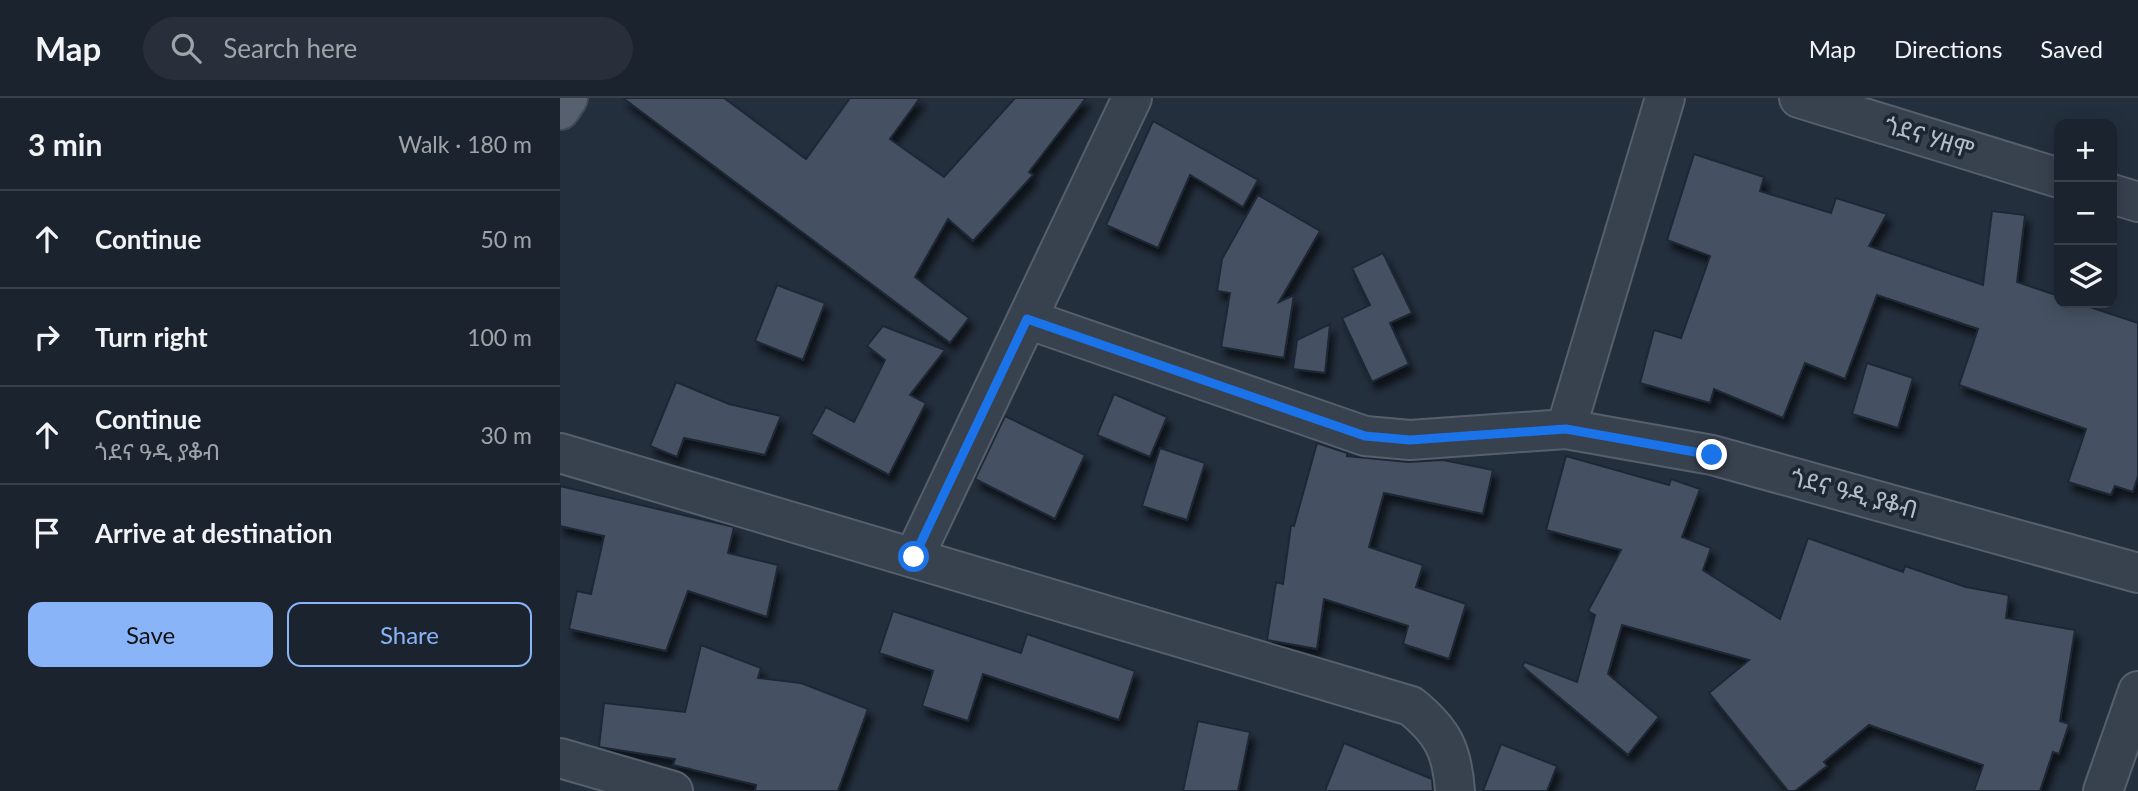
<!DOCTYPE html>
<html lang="en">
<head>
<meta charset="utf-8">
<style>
	body { margin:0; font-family:Lato,"Noto Sans Ethiopic",sans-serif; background:#282f3a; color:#f1f3f6 }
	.controls { position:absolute; right:21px; top:21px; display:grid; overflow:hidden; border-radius:14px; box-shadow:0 4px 18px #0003 }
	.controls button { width:63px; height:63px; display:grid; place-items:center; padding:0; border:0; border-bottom:2px solid #39404a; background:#1b232e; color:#f1f3f6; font:35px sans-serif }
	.stop { position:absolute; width:21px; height:21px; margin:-16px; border:5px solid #1a73e8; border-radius:50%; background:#fff }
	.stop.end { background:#1a73e8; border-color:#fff; box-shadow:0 2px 7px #0008 }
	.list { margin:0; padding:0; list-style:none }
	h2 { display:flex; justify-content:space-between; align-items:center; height:91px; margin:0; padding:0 28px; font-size:30px }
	h2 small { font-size:23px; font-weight:400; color:#a0a4aa }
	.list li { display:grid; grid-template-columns:46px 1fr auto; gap:21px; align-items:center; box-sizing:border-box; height:98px; padding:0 28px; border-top:2px solid #39404a }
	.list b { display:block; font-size:26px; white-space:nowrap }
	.list p { margin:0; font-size:23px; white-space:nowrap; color:#a0a4aa }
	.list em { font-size:23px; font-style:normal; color:#a0a4aa }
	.actions { display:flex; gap:14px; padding:21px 28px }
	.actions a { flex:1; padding:16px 0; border:2px solid #8ab4f8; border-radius:14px; text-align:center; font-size:24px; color:#8ab4f8 }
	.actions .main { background:#8ab4f8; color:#111 }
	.icon { flex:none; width:38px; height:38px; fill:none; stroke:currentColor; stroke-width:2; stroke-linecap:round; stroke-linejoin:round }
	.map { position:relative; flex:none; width:1578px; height:693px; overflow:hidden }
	header { display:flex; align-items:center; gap:42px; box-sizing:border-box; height:98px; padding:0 35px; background:#1b232e; border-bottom:2px solid #39404a }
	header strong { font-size:33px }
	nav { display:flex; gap:38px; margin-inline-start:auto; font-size:24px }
	.search { width:490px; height:63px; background:#282f3a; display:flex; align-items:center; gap:18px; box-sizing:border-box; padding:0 24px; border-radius:38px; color:#a0a4aa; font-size:26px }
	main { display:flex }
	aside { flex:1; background:#1b232e }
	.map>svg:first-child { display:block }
	.building { fill:#455162; stroke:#1f2835; stroke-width:2; filter:url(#shadow) }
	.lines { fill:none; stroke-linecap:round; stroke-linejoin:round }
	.minor-casing { stroke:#565f6c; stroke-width:42 }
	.major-casing { stroke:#414a57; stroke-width:42 }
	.minor { stroke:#38414e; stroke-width:38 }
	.major { stroke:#56606e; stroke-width:38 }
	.route { stroke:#1a73e8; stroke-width:9 }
	.labels { text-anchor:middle; stroke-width:7; stroke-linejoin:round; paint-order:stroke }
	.street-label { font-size:24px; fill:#b4bcc9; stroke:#1d2633 }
</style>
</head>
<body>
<header>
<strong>Map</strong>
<div class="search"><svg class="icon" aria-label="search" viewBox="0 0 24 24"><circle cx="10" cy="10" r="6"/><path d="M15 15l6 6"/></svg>Search here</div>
<nav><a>Map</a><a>Directions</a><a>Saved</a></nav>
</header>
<main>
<aside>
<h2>3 min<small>Walk · 180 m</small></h2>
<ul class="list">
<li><svg class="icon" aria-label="ahead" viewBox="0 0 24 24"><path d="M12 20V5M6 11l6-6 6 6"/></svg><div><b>Continue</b></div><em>50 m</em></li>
<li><svg class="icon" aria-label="right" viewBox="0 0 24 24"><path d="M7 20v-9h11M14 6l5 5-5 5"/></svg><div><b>Turn right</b></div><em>100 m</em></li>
<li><svg class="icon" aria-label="ahead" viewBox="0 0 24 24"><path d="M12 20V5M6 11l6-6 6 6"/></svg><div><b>Continue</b><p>ጎደና ዓዲ ያቆብ</p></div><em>30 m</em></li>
<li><svg class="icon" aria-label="arrive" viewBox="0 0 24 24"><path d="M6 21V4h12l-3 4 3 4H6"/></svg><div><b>Arrive at destination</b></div></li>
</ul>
<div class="actions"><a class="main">Save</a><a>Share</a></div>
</aside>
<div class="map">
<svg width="1578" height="693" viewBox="0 0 1578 693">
	<defs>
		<filter id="shadow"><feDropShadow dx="4.5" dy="8" stdDeviation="3.5" flood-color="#0009"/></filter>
	</defs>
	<rect width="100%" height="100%" fill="#242f3e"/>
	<!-- building -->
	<path class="building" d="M 63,0 L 164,0 L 246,61 L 290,0 L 360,0 L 330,41 L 384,79 L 455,0 L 526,0 L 469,74 L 473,77 L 413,143 L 388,121 L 355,179 L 409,220 L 390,245 Z
		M 593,23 L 698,82 L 683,109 L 630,77 L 598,150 L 546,127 Z
		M 1134,56 L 1204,79 L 1200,93 L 1271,115 L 1276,100 L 1327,116 L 1309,148 L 1423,187 L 1432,113 L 1465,117 L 1457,184 L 1499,198 L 1499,205 L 1518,205 L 1578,225 L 1578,378 L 1573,394 L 1555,388 L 1551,397 L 1508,384 L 1526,331 L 1399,287 L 1418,231 L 1317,197 L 1285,281 L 1245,265 L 1223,320 L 1154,291 L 1150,305 L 1080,285 L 1094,232 L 1121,240 L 1150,158 L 1107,142 Z
		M 698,97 L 760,133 L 719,204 L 734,197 L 724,260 L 661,249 L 670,195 L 657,193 L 662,161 Z
		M 823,155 L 852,215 L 830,225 L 849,266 L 812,284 L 782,220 L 810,207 L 792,170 Z
		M 217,187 L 265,205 L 243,262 L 195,243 Z
		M 770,226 L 765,275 L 733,271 L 737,242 Z
		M 323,228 L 385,252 L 350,297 L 366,305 L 329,377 L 251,336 L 266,309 L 294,324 L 325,262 L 307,248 Z
		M 1307,265 L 1353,280 L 1338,330 L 1292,316 Z
		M 116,284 L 169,306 L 221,318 L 205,357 L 124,340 L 117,359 L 90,348 Z
		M 554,296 L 607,319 L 590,359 L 537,337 Z
		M 445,318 L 525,357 L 495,421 L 415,381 Z
		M 757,345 L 787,355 L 787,358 L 848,364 L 883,362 L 933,372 L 923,416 L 824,395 L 809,449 L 863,467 L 856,489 L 906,506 L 889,561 L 843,546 L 848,528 L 764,501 L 757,551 L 707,542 L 716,484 L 723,486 L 731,427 L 734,428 Z
		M 600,350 L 645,365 L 627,422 L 582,408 Z
		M 1006,358 L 1109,387 L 1111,381 L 1140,391 L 1122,439 L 1151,450 L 1143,472 L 1220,521 L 1248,440 L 1343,474 L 1345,468 L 1406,489 L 1449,497 L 1446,520 L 1515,532 L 1500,623 L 1509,626 L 1499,656 L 1493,654 L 1480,693 L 1414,693 L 1423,667 L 1309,627 L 1264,664 L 1267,668 L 1235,693 L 1228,693 L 1149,595 L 1189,562 L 1062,527 L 1048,576 L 1099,619 L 1068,657 L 962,568 L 965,564 L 1017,584 L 1035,517 L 1028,513 L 1061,452 L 986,432 Z
		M 0,388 L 174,429 L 168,455 L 218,467 L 207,519 L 128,493 L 106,553 L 9,531 L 17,493 L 31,496 L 44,438 L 0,428 Z
		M 333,513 L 461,555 L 467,536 L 575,573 L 559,622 L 423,576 L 408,623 L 362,608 L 373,573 L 319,555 Z
		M 141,547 L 201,570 L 198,580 L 241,585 L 308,611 L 278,693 L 195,693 L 196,687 L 113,667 L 115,661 L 39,649 L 44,605 L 125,614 Z
		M 638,623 L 690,634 L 678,693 L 623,693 Z
		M 784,645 L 872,681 L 873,693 L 765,693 Z
		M 941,646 L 997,668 L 987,693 L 923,693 Z"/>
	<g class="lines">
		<defs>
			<path id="minor" d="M 1239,0 L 1499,80
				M 1552,96 L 1578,104
				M 467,221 L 805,338 L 850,342 L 1006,331 L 1152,357 L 1578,475
				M 1006,331 L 1105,0
				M 0,355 L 851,608 C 883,634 892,652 895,693
				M 354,459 L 572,0
				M 0,660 L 113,693
				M 1543,693 L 1578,593"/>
			<path id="major" d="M 0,12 L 8,0"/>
		</defs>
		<!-- minor casing -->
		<use href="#minor" class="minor-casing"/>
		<!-- major casing -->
		<use href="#major" class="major-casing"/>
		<!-- minor -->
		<use href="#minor" class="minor"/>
		<!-- major -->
		<use href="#major" class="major"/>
	</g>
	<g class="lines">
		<!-- route -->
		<path class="route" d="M 354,459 L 467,221 L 805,338 L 850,342 L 1006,331 L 1152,357"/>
	</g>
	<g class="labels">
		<!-- street labels -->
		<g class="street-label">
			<text transform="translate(1369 40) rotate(17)" y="8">ጎደና ሃዘሞ</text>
			<text transform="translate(1294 396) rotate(15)" y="8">ጎደና ዓዲ ያቆብ</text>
		</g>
	</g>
</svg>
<div class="controls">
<button>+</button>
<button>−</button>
<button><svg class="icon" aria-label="layers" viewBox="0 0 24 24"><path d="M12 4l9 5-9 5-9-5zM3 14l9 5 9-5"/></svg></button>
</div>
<div class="stop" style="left:354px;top:459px"></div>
<div class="stop end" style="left:1152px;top:357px"></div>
</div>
</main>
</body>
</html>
